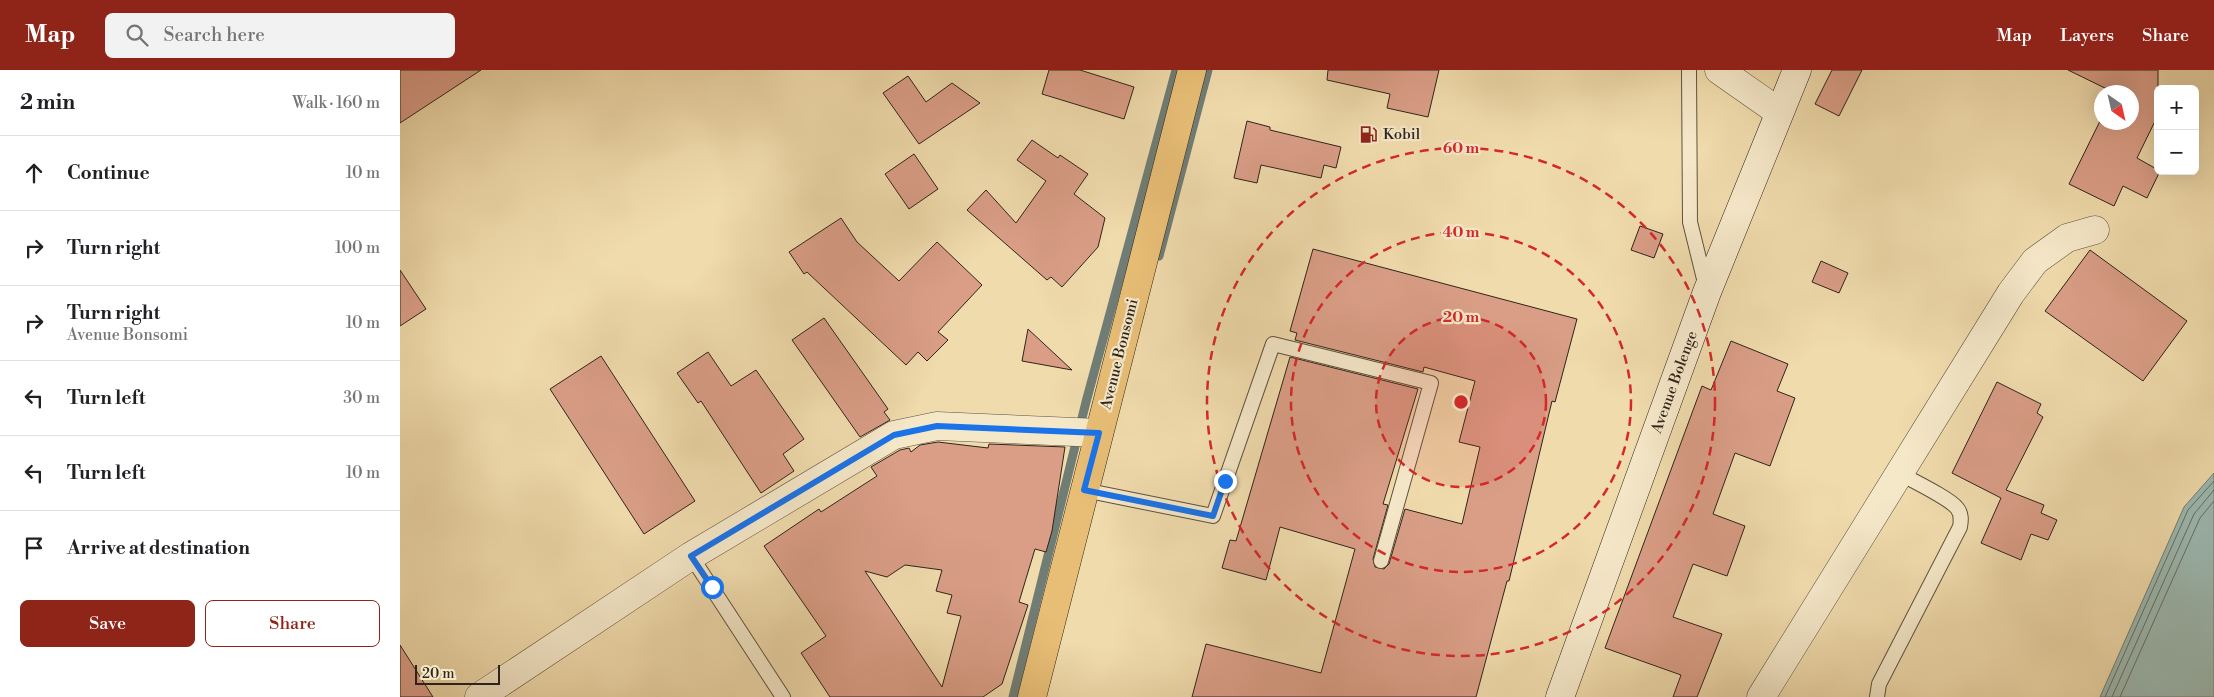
<!DOCTYPE html>
<html lang="en">
<head>
<meta charset="utf-8">
<style>
	body { margin:0; font-family:"Libre Bodoni",serif; background:#f2f2f2; color:#202124 }
	.controls { position:absolute; right:15px; top:15px; display:grid; overflow:hidden; border-radius:8px; box-shadow:0 5px 20px #0002 }
	.controls button { width:45px; height:45px; display:grid; place-items:center; padding:0; border:0; border-bottom:1px solid #e0e0e0; background:#fff; color:#202124; font:25px sans-serif }
	.compass { position:absolute; left:1694px; top:15px; width:45px; height:45px; border-radius:50%; background:#fff; box-shadow:0 5px 20px #0002; rotate:146deg }
	.scale { position:absolute; left:15px; bottom:12px; width:85px; box-sizing:border-box; padding-left:5px; border:2px solid #2e241b; border-top:0; font-size:14px; line-height:18px; white-space:nowrap; color:#2e241b; -webkit-text-stroke:4px #f5e8c9; paint-order:stroke }
	.stop { position:absolute; width:15px; height:15px; margin:-11px; border:4px solid #1a73e8; border-radius:50%; background:#fff }
	.stop.end { background:#1a73e8; border-color:#fff; box-shadow:0 1px 5px #0008 }
	.list { margin:0; padding:0; list-style:none }
	h2 { display:flex; justify-content:space-between; align-items:center; height:65px; margin:0; padding:0 20px; font-size:21px }
	h2 small { font-size:16px; font-weight:400; color:#757577 }
	.list li { display:grid; grid-template-columns:32px 1fr auto; gap:15px; align-items:center; box-sizing:border-box; height:75px; padding:0 20px; border-top:1px solid #e0e0e0 }
	.list b { display:block; font-size:19px; white-space:nowrap }
	.list p { margin:0; font-size:16px; white-space:nowrap; color:#757577 }
	.list em { font-size:16px; font-style:normal; color:#757577 }
	.actions { display:flex; gap:10px; padding:15px 20px }
	.actions a { flex:1; padding:11px 0; border:1px solid #8f2418; border-radius:8px; text-align:center; font-size:18px; color:#8f2418 }
	.actions .main { background:#8f2418; color:#fff }
	.icon { flex:none; width:28px; height:28px; fill:none; stroke:currentColor; stroke-width:2; stroke-linecap:round; stroke-linejoin:round }
	.map { position:relative; flex:none; width:1814px; height:627px; overflow:hidden }
	header { display:flex; align-items:center; gap:30px; box-sizing:border-box; height:70px; padding:0 25px; background:#8f2418; color:#fff }
	header strong { font-size:24px }
	nav { display:flex; gap:28px; margin-inline-start:auto; font-size:18px }
	.search { width:350px; height:45px; background:#f2f2f2; display:flex; align-items:center; gap:12px; box-sizing:border-box; padding:0 18px; border-radius:8px; color:#757577; font-size:19px }
	main { display:flex }
	aside { flex:1; background:#fff }
	.map>svg:first-child { display:block }
	.water { fill:#9cb9b1; stroke:#707d75 }
	.lines { fill:none; stroke-linecap:round; stroke-linejoin:round }
	.shore { stroke:#656e66; stroke-width:1 }
	.stream { stroke:#707d75; stroke-width:9 }
	.building { fill:#da9e87; stroke:#2e241b; fill-rule:evenodd }
	.lane-casing { stroke:#5e523f; stroke-width:16 }
	.street-casing { stroke:#5e523f; stroke-width:29 }
	.secondary-casing { stroke:#2e241b; stroke-width:29 }
	.primary-casing { stroke:#2e241b; stroke-width:29 }
	.lane { stroke:#f5e8c9; stroke-width:14 }
	.street { stroke:#f5e8c9; stroke-width:28 }
	.secondary { stroke:#f5e8c9; stroke-width:28 }
	.primary { stroke:#e8be76; stroke-width:28 }
	.route { stroke:#1a73e8; stroke-width:6 }
	.ring { fill:none; stroke:#d62828; stroke-width:2.5; stroke-dasharray:9 6 }
	.labels { text-anchor:middle; stroke-width:4.5; stroke-linejoin:round; paint-order:stroke }
	.poi-label { font-size:15px; fill:#2e241b; stroke:#f5e8c9; text-anchor:start }
	.street-label { font-size:15px; fill:#2e241b; stroke:#f5e8c9 }
	.centre { fill:#d62828; stroke:#f5e8c9; stroke-width:2.5 }
	.ring-label { font-size:15px; text-anchor:middle; font-weight:bold; fill:#d62828; stroke:#f5e8c9; stroke-width:4.5; stroke-linejoin:round; paint-order:stroke }
</style>
</head>
<body>
<header>
<strong>Map</strong>
<div class="search"><svg class="icon" aria-label="search" viewBox="0 0 24 24"><circle cx="10" cy="10" r="6"/><path d="M15 15l6 6"/></svg>Search here</div>
<nav><a>Map</a><a>Layers</a><a>Share</a></nav>
</header>
<main>
<aside>
<h2>2 min<small>Walk · 160 m</small></h2>
<ul class="list">
<li><svg class="icon" aria-label="ahead" viewBox="0 0 24 24"><path d="M12 20V5M6 11l6-6 6 6"/></svg><div><b>Continue</b></div><em>10 m</em></li>
<li><svg class="icon" aria-label="right" viewBox="0 0 24 24"><path d="M7 20v-9h11M14 6l5 5-5 5"/></svg><div><b>Turn right</b></div><em>100 m</em></li>
<li><svg class="icon" aria-label="right" viewBox="0 0 24 24"><path d="M7 20v-9h11M14 6l5 5-5 5"/></svg><div><b>Turn right</b><p>Avenue Bonsomi</p></div><em>10 m</em></li>
<li><svg class="icon" aria-label="left" viewBox="0 0 24 24"><path d="M17 20v-9H6M10 6l-5 5 5 5"/></svg><div><b>Turn left</b></div><em>30 m</em></li>
<li><svg class="icon" aria-label="left" viewBox="0 0 24 24"><path d="M17 20v-9H6M10 6l-5 5 5 5"/></svg><div><b>Turn left</b></div><em>10 m</em></li>
<li><svg class="icon" aria-label="arrive" viewBox="0 0 24 24"><path d="M6 21V4h12l-3 4 3 4H6"/></svg><div><b>Arrive at destination</b></div></li>
</ul>
<div class="actions"><a class="main">Save</a><a>Share</a></div>
</aside>
<div class="map">
<svg width="1814" height="627" viewBox="0 0 1814 627">
	<rect width="100%" height="100%" fill="#f0dbac"/>
	<filter id="stains"><feTurbulence type="fractalNoise" baseFrequency=".004" numOctaves="4"/><feColorMatrix values="0 0 0 0 .2 0 0 0 0 .09 0 0 0 0 .02 0 0 0 .5 -.17"/></filter>
	<radialGradient id="worn" r=".72"><stop offset=".6" stop-color="#630" stop-opacity="0"/><stop offset="1" stop-color="#630" stop-opacity=".3"/></radialGradient>
	<!-- water -->
	<path class="water" d="M 1814,403 L 1814,627 L 1700,627 L 1784,437 Z"/>
	<g class="lines">
		<!-- shore -->
		<path class="shore" d="M 1705,627 L 1788,440 L 1814,411
			M 1712,627 L 1794,444 L 1814,420
			M 1720,627 L 1800,448 L 1814,431"/>
		<!-- stream -->
		<path class="stream" d="M 759,186 L 808,0
			M 613,627 L 686,332 L 776,0"/>
	</g>
	<!-- building -->
	<path class="building" d="M 0,0 L 81,0 L 0,53 Z
		M 649,0 L 680,0 L 734,17 L 724,49 L 642,24 Z
		M 928,0 L 1039,0 L 1028,47 L 987,38 L 990,24 L 927,10 Z
		M 1432,0 L 1462,0 L 1439,46 L 1415,34 Z
		M 1668,0 L 1758,0 L 1758,45 L 1737,88 L 1760,101 L 1747,128 L 1723,116 L 1714,136 L 1669,114 L 1702,47 L 1702,52 L 1732,52 L 1732,22 L 1713,22 Z
		M 508,6 L 526,32 L 552,13 L 580,33 L 519,74 L 483,23 Z
		M 847,51 L 870,57 L 870,60 L 941,77 L 936,98 L 924,95 L 921,108 L 861,95 L 857,113 L 834,108 Z
		M 632,70 L 658,88 L 660,85 L 688,104 L 674,124 L 705,148 L 698,177 L 662,217 L 651,207 L 647,210 L 567,140 L 586,120 L 616,153 L 646,111 L 617,90 Z
		M 514,84 L 538,119 L 509,139 L 485,104 Z
		M 441,148 L 457,172 L 499,211 L 537,172 L 582,215 L 538,262 L 548,270 L 527,291 L 518,282 L 506,295 L 407,202 L 404,204 L 389,182 Z
		M 1240,156 L 1263,164 L 1254,188 L 1231,180 Z
		M 913,179 L 1177,249 L 1155,332 L 1152,331 L 1109,511 L 1107,511 L 1076,627 L 792,627 L 806,574 L 921,603 L 955,479 L 880,457 L 866,510 L 822,498 L 830,470 L 836,471 L 890,287 L 1018,319 L 983,434 L 988,435 L 973,489 L 975,497 L 984,499 L 989,494 L 1005,439 L 1062,454 L 1080,377 L 1059,372 L 1075,311 L 1024,297 L 1023,302 L 895,270 L 897,263 L 890,261 Z
		M 1690,180 L 1787,251 L 1743,311 L 1645,241 Z
		M 1421,191 L 1448,203 L 1439,223 L 1412,212 Z
		M 0,200 L 26,239 L 0,256 Z
		M 424,248 L 488,339 L 484,342 L 490,350 L 460,367 L 392,270 Z
		M 628,259 L 672,300 L 622,291 Z
		M 1331,271 L 1388,294 L 1377,321 L 1395,328 L 1370,396 L 1335,383 L 1313,444 L 1345,456 L 1327,506 L 1293,494 L 1273,547 L 1322,564 L 1297,627 L 1273,627 L 1281,605 L 1205,578 L 1302,316 L 1311,320 Z
		M 308,282 L 331,316 L 356,300 L 404,369 L 383,384 L 394,401 L 361,423 L 301,331 L 298,333 L 277,303 Z
		M 201,286 L 295,431 L 244,464 L 150,319 Z
		M 1597,312 L 1641,334 L 1637,343 L 1643,347 L 1606,420 L 1644,435 L 1641,443 L 1657,450 L 1648,470 L 1631,464 L 1621,490 L 1581,473 L 1601,428 L 1552,403 Z
		M 538,372 L 588,378 L 589,374 L 665,377 L 652,461 L 646,482 L 635,479 L 628,502 L 619,532 L 628,535 L 602,614 L 583,627 L 430,627 L 401,583 L 426,566 L 364,476 L 419,439 L 421,442 L 477,406 L 471,397 L 500,380 L 509,378 L 511,382 L 520,375 ZM 505,495 L 542,500 L 536,521 L 552,525 L 547,543 L 561,546 L 542,617 L 465,501 L 487,507 Z
		M 0,575 L 33,627 L 0,627 Z"/>
	<g class="lines">
		<defs>
			<path id="lane" d="M 1289,0 L 1290,152 L 1306,217
				M 684,420 L 813,446 L 873,274 L 1031,313 L 981,491
				M 291,486 L 383,627
				M 1477,627 L 1479,614 L 1560,457 C 1561,451 1562,444 1557,438 C 1549,428 1513,411 1499,403"/>
			<path id="street" d="M 1319,0 L 1379,42
				M 79,627 L 291,486 L 494,365 L 537,356 L 699,363
				M 1361,627 L 1611,223 L 1635,191 L 1667,168 L 1695,160"/>
			<path id="secondary" d="M 1160,627 L 1307,222 L 1397,0"/>
			<path id="primary" d="M 632,627 L 792,0"/>
		</defs>
		<!-- lane casing -->
		<use href="#lane" class="lane-casing"/>
		<!-- street casing -->
		<use href="#street" class="street-casing"/>
		<!-- secondary casing -->
		<use href="#secondary" class="secondary-casing"/>
		<!-- primary casing -->
		<use href="#primary" class="primary-casing"/>
		<!-- lane -->
		<use href="#lane" class="lane"/>
		<!-- street -->
		<use href="#street" class="street"/>
		<!-- secondary -->
		<use href="#secondary" class="secondary"/>
		<!-- primary -->
		<use href="#primary" class="primary"/>
	</g>
	<g class="lines">
		<!-- route -->
		<path class="route" d="M 312,517 L 291,486 L 494,365 L 537,356 L 699,363 L 684,420 L 813,446 L 825,411"/>
	</g>
	<!-- distance rings -->
	<circle cx="1061" cy="332" r="85" fill="#d62828" fill-opacity=".12"/>
	<g class="ring">
		<circle cx="1061" cy="332" r="85"/>
		<circle cx="1061" cy="332" r="170"/>
		<circle cx="1061" cy="332" r="254"/>
	</g>
	<!-- icons -->
	<defs>
		<symbol id="fuel-bare" viewBox="-9 -9 18 18"><path d="M-5.5-6h7V0h2V4h1.3V-2.5L3-4.5l.8-.8L6-3V5H2.5V1h-1V6h-7ZM-4.2-4.7v3.2H.2V-4.7Z" fill="#8f2418" stroke="#f5e8c9" stroke-width="2.5" paint-order="stroke"/></symbol>
	</defs>
	<g fill-rule="evenodd">
		<use href="#fuel-bare" x="956" y="52" width="25" height="25"/>
	</g>
	<g class="labels">
		<!-- poi labels -->
		<g class="poi-label">
			<text x="983" y="69">Kobil</text>
		</g>
		<!-- street labels -->
		<g class="street-label">
			<text transform="translate(719 284) rotate(-76)" y="5">Avenue Bonsomi</text>
			<text transform="translate(1274 312) rotate(-70)" y="5">Avenue Bolenge</text>
		</g>
	</g>
	<circle cx="1061" cy="332" r="8" class="centre"/>
	<g class="ring-label">
		<text x="1061" y="83">60 m</text>
		<text x="1061" y="167">40 m</text>
		<text x="1061" y="252">20 m</text>
	</g>
	<rect width="100%" height="100%" filter="url(#stains)"/>
	<rect width="100%" height="100%" fill="url(#worn)"/>
</svg>
<div class="controls">
<button>+</button>
<button>−</button>
</div>
<svg class="compass" viewBox="-18 -18 36 36"><path d="M0-13l5 13h-10z" fill="#e53935"/><path d="M0 13l5-13h-10z" fill="#757577"/></svg>
<div class="scale">20 m</div>
<div class="stop" style="left:312px;top:517px"></div>
<div class="stop end" style="left:825px;top:411px"></div>
</div>
</main>
</body>
</html>
